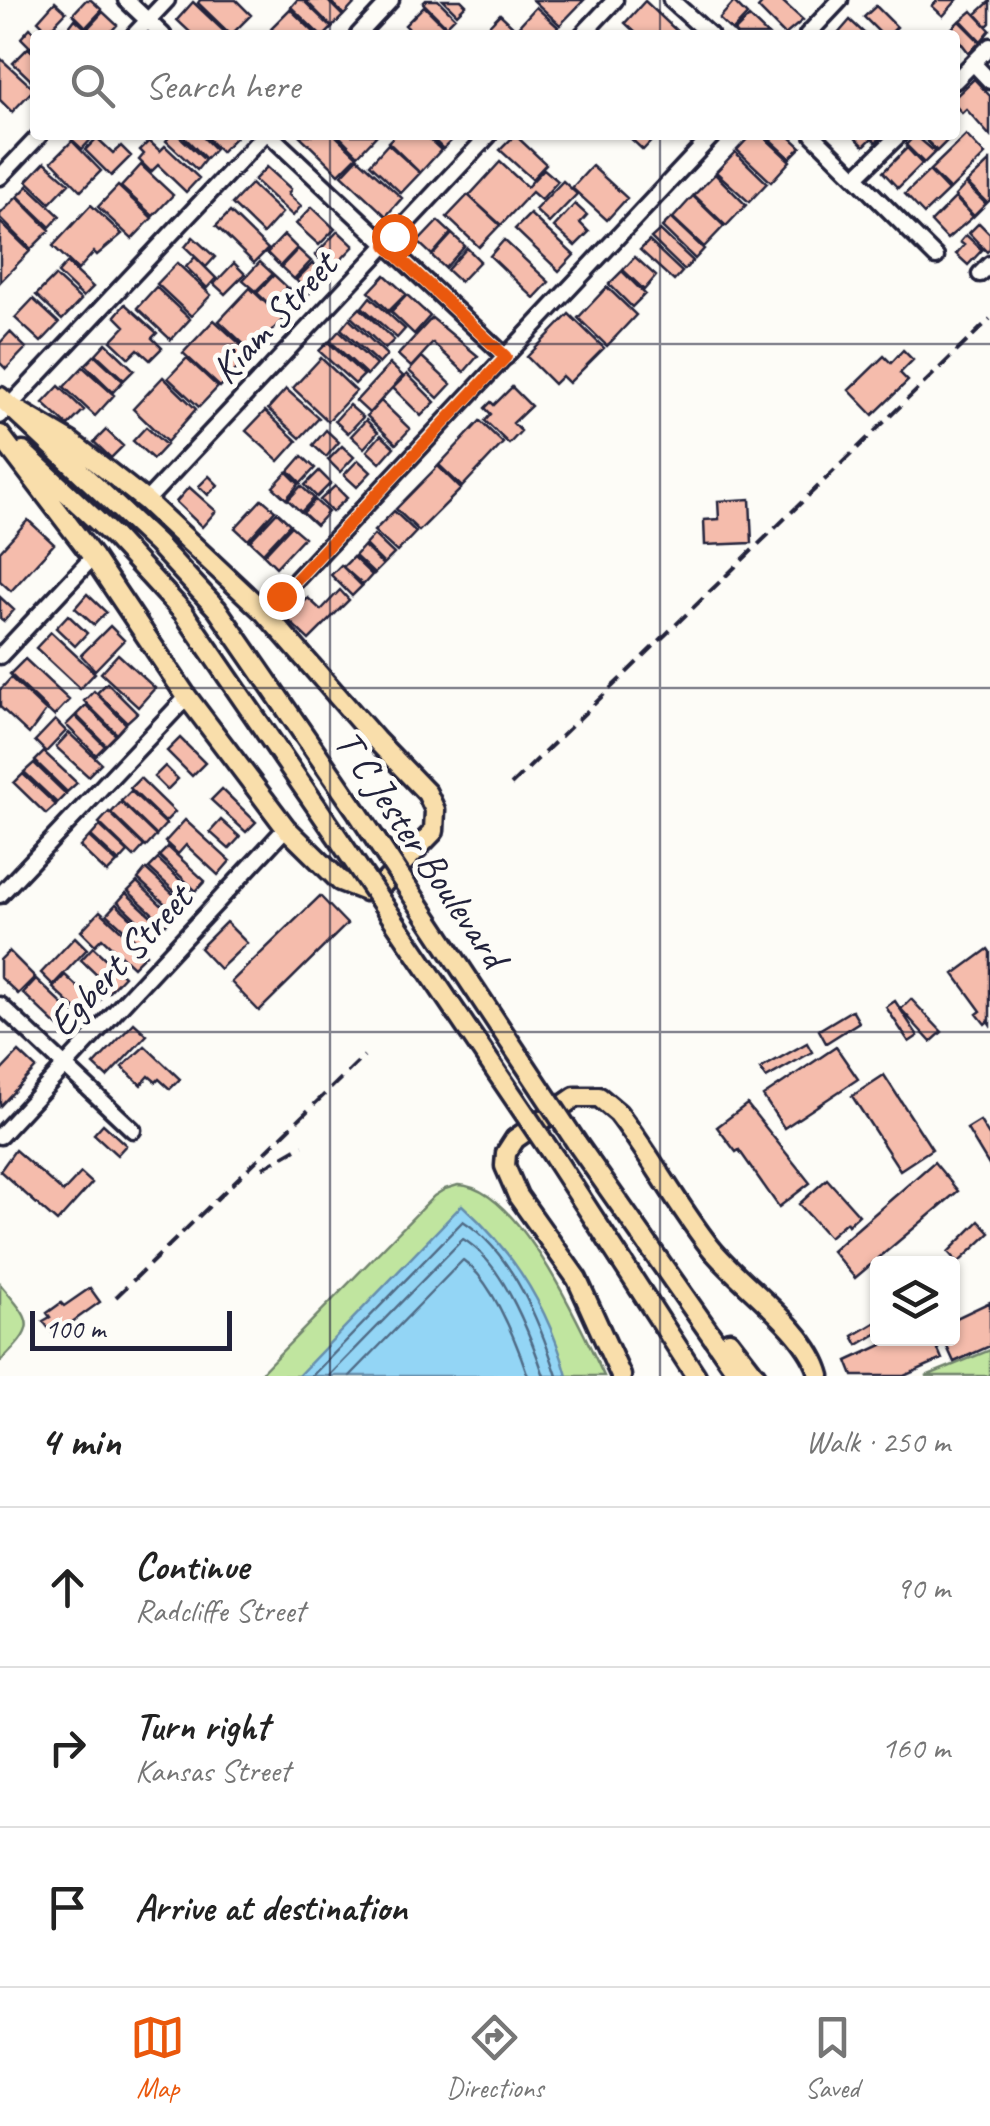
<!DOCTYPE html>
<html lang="en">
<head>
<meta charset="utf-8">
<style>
	body { margin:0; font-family:Caveat,sans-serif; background:#f6f6f6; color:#222 }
	.controls { position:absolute; right:30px; bottom:30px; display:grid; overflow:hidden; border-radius:10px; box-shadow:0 2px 8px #0004 }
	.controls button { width:90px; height:90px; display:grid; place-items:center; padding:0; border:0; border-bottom:2px solid #e0e0e0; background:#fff; color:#222; font:50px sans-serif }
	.scale { position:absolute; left:30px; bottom:25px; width:202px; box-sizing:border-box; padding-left:10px; border:5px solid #22223b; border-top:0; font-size:28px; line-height:35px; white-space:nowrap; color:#22223b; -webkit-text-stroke:8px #fdfcf7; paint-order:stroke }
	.stop { position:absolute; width:30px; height:30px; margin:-22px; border:8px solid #ea580c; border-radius:50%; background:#fff }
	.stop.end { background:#ea580c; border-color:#fff; box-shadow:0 2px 10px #0008 }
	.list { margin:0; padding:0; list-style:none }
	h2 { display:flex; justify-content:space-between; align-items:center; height:130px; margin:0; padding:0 40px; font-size:42px }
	h2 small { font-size:32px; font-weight:400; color:#767676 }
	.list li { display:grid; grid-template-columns:65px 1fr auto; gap:30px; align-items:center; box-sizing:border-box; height:160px; padding:0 40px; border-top:2px solid #e0e0e0 }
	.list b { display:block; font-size:38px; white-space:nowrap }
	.list p { margin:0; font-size:32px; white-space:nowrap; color:#767676 }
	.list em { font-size:32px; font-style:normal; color:#767676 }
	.icon { flex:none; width:55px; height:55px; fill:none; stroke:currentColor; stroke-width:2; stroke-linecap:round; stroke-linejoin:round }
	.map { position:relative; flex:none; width:990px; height:1376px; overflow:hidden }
	.search { position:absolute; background:#fff; box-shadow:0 2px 8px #0004; left:30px; right:30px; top:30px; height:110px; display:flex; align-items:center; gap:25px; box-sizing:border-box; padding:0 35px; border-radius:10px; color:#767676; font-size:38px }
	.sheet { height:610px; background:#fff }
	nav { display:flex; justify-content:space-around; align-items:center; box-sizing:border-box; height:140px; border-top:2px solid #e0e0e0; background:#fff; font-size:28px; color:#767676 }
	nav a { display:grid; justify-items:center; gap:5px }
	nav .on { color:#ea580c }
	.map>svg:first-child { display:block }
	.green { fill:#c0e59f; stroke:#71846d; stroke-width:2.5 }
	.water { fill:#93d5f5; stroke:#668dab; stroke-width:2.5 }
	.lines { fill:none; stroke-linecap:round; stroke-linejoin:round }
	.shore { stroke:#4f6a85; stroke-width:2.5 }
	.building { fill:#f5bcac; stroke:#22223b; stroke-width:2.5 }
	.minor-casing { stroke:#22223b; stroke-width:21 }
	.major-casing { stroke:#22223b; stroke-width:25 }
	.minor { stroke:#fdfcf7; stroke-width:14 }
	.major { stroke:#f9deab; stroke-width:18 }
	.rail { stroke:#22223b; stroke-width:4; stroke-dasharray:15 8; stroke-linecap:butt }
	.major-bridge-casing { stroke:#22223b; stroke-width:25; stroke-linecap:butt }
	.major-bridge { stroke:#f9deab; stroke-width:18 }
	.route { stroke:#ea580c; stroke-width:12 }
	.grid { fill:none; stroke:#22223b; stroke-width:2.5; stroke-opacity:0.55 }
	.labels { text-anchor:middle; stroke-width:10; stroke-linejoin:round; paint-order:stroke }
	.street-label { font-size:40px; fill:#22223b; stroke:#fdfcf7 }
</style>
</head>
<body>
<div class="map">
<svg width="990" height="1376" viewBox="0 0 990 1376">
	<rect width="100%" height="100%" fill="#fdfcf7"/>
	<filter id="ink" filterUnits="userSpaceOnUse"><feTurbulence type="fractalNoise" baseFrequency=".01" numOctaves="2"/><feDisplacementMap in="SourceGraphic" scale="20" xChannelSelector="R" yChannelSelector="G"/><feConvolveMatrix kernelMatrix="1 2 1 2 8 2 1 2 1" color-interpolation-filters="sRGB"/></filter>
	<g filter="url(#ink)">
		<!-- green -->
		<path class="green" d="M 458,1185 C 518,1186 581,1327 604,1376 L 258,1376 L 434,1196 L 445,1189 Z
			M 0,1284 C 33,1324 38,1324 0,1362 Z
			M 990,1350 L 990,1376 L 926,1376 Z"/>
		<!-- water -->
		<path class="water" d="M 462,1205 C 513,1251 549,1309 567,1376 L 298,1376 Z"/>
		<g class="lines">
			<!-- shore -->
			<path class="shore" d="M 312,1376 L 463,1221 C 512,1252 540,1323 557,1376
				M 329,1376 L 463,1239 C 502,1262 530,1334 544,1376
				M 350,1376 L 463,1260 C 493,1282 516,1341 528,1376"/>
		</g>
		<!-- building -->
		<path class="building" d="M 86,0 L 91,0 L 102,10 L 86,27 L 73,14 Z
			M 200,0 L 236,0 L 251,15 L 231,35 L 198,3 Z
			M 297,0 L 303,0 L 332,28 L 325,35 L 320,35 L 291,7 Z
			M 305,0 L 327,0 L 343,16 L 332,27 Z
			M 329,0 L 350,0 L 354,4 L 344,15 Z
			M 426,0 L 438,0 L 455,17 L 446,26 L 423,3 Z
			M 443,0 L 461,0 L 466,5 L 457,14 Z
			M 533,0 L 584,0 L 560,25 Z
			M 765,0 L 781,0 L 803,20 L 785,35 L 758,8 Z
			M 938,0 L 957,0 L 943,16 L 932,6 Z
			M 645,1 L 681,35 L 638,35 L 625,23 Z
			M 990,1 L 990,23 L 987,26 L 976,14 Z
			M 55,2 L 66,12 L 48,31 L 38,21 Z
			M 193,2 L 228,35 L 193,35 L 177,20 Z
			M 734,2 L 747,15 L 732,31 L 719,19 Z
			M 424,6 L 453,35 L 415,35 L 405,25 Z
			M 876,6 L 897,27 L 889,35 L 882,35 L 864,17 Z
			M 536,7 L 558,27 L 552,35 L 525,35 L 517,28 Z
			M 290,9 L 317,35 L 278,35 L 271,28 Z
			M 972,11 L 990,30 L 981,41 L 961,20 Z
			M 103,12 L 117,25 L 108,35 L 95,35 L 88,28 Z
			M 500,14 L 522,35 L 480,35 Z
			M 749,17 L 768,35 L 737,35 L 734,32 Z
			M 75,19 L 93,35 L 63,35 Z
			M 850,20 L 864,33 L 862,35 L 837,35 Z
			M 959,21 L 980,42 L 969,53 L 955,35 L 948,32 Z
			M 30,28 L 38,35 L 35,35 L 35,43 L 31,48 L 21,38 Z
			M 28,48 L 35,54 L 35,84 L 13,63 Z
			M 0,58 L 34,89 L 12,112 L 0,100 Z
			M 974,79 L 990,96 L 990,136 L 966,109 L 962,113 L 955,105 L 955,97 Z
			M 67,135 L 95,135 L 82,149 Z
			M 171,135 L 178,135 L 205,160 L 197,170 L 166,141 Z
			M 182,135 L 201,135 L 215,149 L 206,159 Z
			M 204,135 L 235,135 L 236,137 L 221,152 Z
			M 299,135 L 335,135 L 357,156 L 339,174 Z
			M 338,135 L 377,135 L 358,155 Z
			M 395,135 L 425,135 L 441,150 L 420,173 L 388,142 Z
			M 429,135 L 448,135 L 453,139 L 443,149 Z
			M 515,135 L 546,164 L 532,179 L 500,150 Z
			M 627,135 L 657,135 L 643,150 Z
			M 751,135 L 762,135 L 790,161 L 771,182 L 737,150 Z
			M 765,135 L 788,135 L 801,147 L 790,158 Z
			M 853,135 L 877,135 L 880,138 L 876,142 L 872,138 L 864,146 Z
			M 915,135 L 935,152 L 924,163 L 906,145 Z
			M 921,135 L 953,135 L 937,151 Z
			M 966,135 L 985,155 L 950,190 L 930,170 Z
			M 97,138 L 113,153 L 121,146 L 131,156 L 111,176 L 85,150 Z
			M 72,141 L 101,171 L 81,191 L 52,161 Z
			M 149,141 L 160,151 L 165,146 L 199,178 L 186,192 L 158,165 L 151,172 L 139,160 L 144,154 L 140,150 Z
			M 388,144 L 420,173 L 401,193 L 370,164 Z
			M 907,148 L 922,164 L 898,188 L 883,172 Z
			M 735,152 L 767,183 L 749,202 L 716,172 Z
			M 358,158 L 402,198 L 386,216 L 342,175 Z
			M 990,161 L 990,200 L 987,203 L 967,183 Z
			M 45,162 L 69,183 L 50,203 L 27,181 Z
			M 500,162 L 527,187 L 544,169 L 558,181 L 541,200 L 532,192 L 501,225 L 469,196 Z
			M 141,165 L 173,195 L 153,216 L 121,187 Z
			M 592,166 L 627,198 L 607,220 L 572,188 Z
			M 267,167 L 291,189 L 288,194 L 301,206 L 293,216 L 254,180 Z
			M 929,171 L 948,191 L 924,214 L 905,194 Z
			M 715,174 L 746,205 L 726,226 L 694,195 Z
			M 563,181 L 577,194 L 549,223 L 535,210 Z
			M 251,184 L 282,213 L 263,234 L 232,204 Z
			M 966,184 L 986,204 L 974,216 L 955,196 Z
			M 28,186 L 60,216 L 50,227 L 18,196 Z
			M 118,186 L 152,218 L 132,239 L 98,207 Z
			M 468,195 L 500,225 L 479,247 L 447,217 Z
			M 693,196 L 724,226 L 704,247 L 673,218 Z
			M 17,197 L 50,230 L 31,249 L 0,218 L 0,214 Z
			M 955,198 L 973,217 L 947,239 L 931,222 Z
			M 575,204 L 587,215 L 580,223 L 589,232 L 575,246 L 554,227 Z
			M 91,205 L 122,234 L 97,255 L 94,252 L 78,270 L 53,246 Z
			M 312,207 L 335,229 L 319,245 L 296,224 Z
			M 230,212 L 268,249 L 254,263 L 216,226 Z
			M 530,214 L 574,255 L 559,271 L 515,229 Z
			M 671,218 L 704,249 L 695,259 L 662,227 Z
			M 438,221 L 451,233 L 432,255 L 418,242 Z
			M 0,222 L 30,251 L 0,282 Z
			M 979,223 L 990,234 L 990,249 L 987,252 L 969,233 Z
			M 660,230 L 693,261 L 684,270 L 651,238 Z
			M 338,231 L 354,246 L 331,270 L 315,255 Z
			M 452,234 L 465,246 L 445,268 L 432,256 Z
			M 284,235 L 297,248 L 280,266 L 267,253 Z
			M 966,235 L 982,250 L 968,265 L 956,254 L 964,245 L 960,242 Z
			M 193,237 L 215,257 L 206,267 L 185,247 Z
			M 504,240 L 549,282 L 534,298 L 490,256 Z
			M 649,241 L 682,272 L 674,281 L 640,250 Z
			M 467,248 L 480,261 L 460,282 L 447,270 Z
			M 298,249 L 311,261 L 294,279 L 281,267 Z
			M 195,257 L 216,278 L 207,288 L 186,267 Z
			M 635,257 L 656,276 L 644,290 L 623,270 Z
			M 260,262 L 273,274 L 256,291 L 243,280 Z
			M 67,263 L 93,287 L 83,297 L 58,273 Z
			M 177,263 L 211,295 L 191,316 L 157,284 Z
			M 234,263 L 245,274 L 225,294 L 214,284 Z
			M 313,263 L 326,276 L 309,294 L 296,280 Z
			M 622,271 L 645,294 L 632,307 L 609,284 Z
			M 274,275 L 287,287 L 270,305 L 257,293 Z
			M 385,275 L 406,294 L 389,311 L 369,292 Z
			M 55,276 L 81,300 L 62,320 L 36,295 Z
			M 156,287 L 190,319 L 171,340 L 137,308 Z
			M 607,287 L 636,315 L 607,346 L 578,318 Z
			M 250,288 L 283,319 L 252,352 L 219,321 Z
			M 289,288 L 302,301 L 285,319 L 272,306 Z
			M 407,295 L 430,316 L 414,334 L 391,312 Z
			M 370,297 L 405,329 L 397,338 L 362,307 Z
			M 33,299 L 59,323 L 41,342 L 15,318 Z
			M 125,304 L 157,333 L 152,338 L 162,348 L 150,360 L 138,349 L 129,358 L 111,341 L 125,326 L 115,316 Z
			M 360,308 L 394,340 L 385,349 L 351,317 Z
			M 569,314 L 604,348 L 569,383 L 562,376 L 554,384 L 527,357 Z
			M 432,318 L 478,356 L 464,372 L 433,343 L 411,367 L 398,355 Z
			M 349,319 L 387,355 L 379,364 L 341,329 Z
			M 214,320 L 251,354 L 220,387 L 183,353 Z
			M 339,331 L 376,365 L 367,375 L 330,341 Z
			M 10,332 L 26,348 L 6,369 L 0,363 L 0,343 Z
			M 328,342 L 364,375 L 355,384 L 319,351 Z
			M 106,343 L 134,370 L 124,380 L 96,354 Z
			M 903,350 L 913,360 L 900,373 L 908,381 L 873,415 L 849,390 L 884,356 L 891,363 Z
			M 95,355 L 123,381 L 113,392 L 85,365 Z
			M 422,357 L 451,384 L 438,398 L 409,371 Z
			M 187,358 L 218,387 L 199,407 L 168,378 Z
			M 321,358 L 356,391 L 328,421 L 293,388 Z
			M 390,364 L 403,376 L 369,413 L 356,401 Z
			M 83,367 L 114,395 L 95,416 L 64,387 Z
			M 407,374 L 435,402 L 421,416 L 393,388 Z
			M 163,377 L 196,409 L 167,442 L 133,409 Z
			M 59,386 L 84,410 L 68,426 L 43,403 Z
			M 512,387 L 531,406 L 513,423 L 521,431 L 509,444 L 485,421 L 491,414 L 485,408 L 491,402 L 494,405 Z
			M 286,389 L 319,418 L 300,438 L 268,409 Z
			M 381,401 L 410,429 L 396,444 L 367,416 Z
			M 349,405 L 363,417 L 348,433 L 335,421 Z
			M 265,411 L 297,441 L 279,461 L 246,431 Z
			M 366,420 L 378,432 L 364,448 L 351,436 Z
			M 480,421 L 503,443 L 462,487 L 439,465 Z
			M 146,427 L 166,445 L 153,459 L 133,441 Z
			M 106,430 L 123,446 L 111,458 L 94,442 Z
			M 326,430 L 339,442 L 326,457 L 313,445 Z
			M 381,435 L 394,447 L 380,463 L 367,451 Z
			M 342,446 L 354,457 L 340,472 L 328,460 Z
			M 302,456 L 315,468 L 301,483 L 289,471 Z
			M 358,460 L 371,472 L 357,487 L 344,475 Z
			M 438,466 L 461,489 L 419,531 L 396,509 Z
			M 319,471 L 331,483 L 317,497 L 305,485 Z
			M 287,472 L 299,484 L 286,499 L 273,487 Z
			M 209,476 L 218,485 L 208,495 L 199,486 Z
			M 301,486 L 314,498 L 301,512 L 288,500 Z
			M 335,486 L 347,498 L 332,512 L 320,500 Z
			M 189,487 L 216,511 L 202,527 L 176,502 Z
			M 262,499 L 275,510 L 248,540 L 235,528 Z
			M 750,499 L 752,543 L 705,545 L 704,520 L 719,519 L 718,501 Z
			M 315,500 L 328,512 L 316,525 L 303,513 Z
			M 394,511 L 416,532 L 397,552 L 374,531 Z
			M 277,512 L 290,524 L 263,553 L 250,541 Z
			M 28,520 L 54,544 L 11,591 L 0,581 L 0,551 Z
			M 291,526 L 304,537 L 276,567 L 264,555 Z
			M 374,535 L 394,554 L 384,564 L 365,545 Z
			M 364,546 L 383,565 L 374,574 L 355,556 Z
			M 353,557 L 372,575 L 363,585 L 343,567 Z
			M 341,565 L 362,586 L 352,596 L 331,575 Z
			M 340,590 L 349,600 L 309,640 L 287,619 L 308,598 L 321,610 Z
			M 87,594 L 106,612 L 94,625 L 75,608 Z
			M 0,597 L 14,610 L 4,621 L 0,618 Z
			M 68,615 L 87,633 L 75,646 L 56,628 Z
			M 110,626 L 124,640 L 95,670 L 81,655 Z
			M 51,632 L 95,673 L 80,689 L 36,648 Z
			M 118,654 L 155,688 L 138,707 L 101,673 Z
			M 25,659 L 69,700 L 54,716 L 10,674 Z
			M 11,678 L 46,711 L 29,734 L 0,707 L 0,690 Z
			M 107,683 L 137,713 L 127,722 L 97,693 Z
			M 94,691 L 126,724 L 117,734 L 84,701 Z
			M 86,705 L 116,735 L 106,745 L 76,715 Z
			M 75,716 L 105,746 L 96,755 L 66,725 Z
			M 55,720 L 66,731 L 46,752 L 35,741 Z
			M 69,733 L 101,763 L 88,776 L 56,747 Z
			M 180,738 L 205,763 L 192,776 L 167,751 Z
			M 44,752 L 77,783 L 67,792 L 35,761 Z
			M 34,763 L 66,794 L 57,803 L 24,772 Z
			M 165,766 L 178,779 L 167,790 L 154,777 Z
			M 23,774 L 56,805 L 46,814 L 14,783 Z
			M 140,778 L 175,812 L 165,822 L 130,788 Z
			M 222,789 L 256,822 L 246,832 L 211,800 Z
			M 131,791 L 166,824 L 156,835 L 121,801 Z
			M 121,802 L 156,836 L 146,847 L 111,813 Z
			M 109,812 L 144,846 L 134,857 L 99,823 Z
			M 185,820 L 230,861 L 218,875 L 186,845 L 178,854 L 165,842 Z
			M 221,820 L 240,837 L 229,849 L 210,832 Z
			M 100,826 L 128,852 L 119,862 L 91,836 Z
			M 89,837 L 117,863 L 107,873 L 80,847 Z
			M 168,847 L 205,881 L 196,891 L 159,856 Z
			M 158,859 L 194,893 L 186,902 L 149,868 Z
			M 146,869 L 184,904 L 175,913 L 138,879 Z
			M 137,882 L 173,916 L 165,925 L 128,891 Z
			M 126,893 L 162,926 L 154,936 L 118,902 Z
			M 320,896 L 347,924 L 259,1011 L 231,982 Z
			M 116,904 L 152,937 L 143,947 L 107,914 Z
			M 100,911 L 146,954 L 133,967 L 102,938 L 95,945 L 81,931 Z
			M 226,922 L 247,943 L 220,969 L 200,948 Z
			M 75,937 L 87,949 L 53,985 L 41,973 Z
			M 93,947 L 124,976 L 108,993 L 97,982 L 100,978 L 81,960 Z
			M 988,949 L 990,952 L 990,1024 L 988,1021 L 985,1024 L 977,1014 L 981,1011 L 954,974 Z
			M 9,951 L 35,977 L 18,994 L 0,977 L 0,960 Z
			M 65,975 L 85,994 L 89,990 L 100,1000 L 84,1017 L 53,988 Z
			M 36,979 L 79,1020 L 66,1034 L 23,993 Z
			M 911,999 L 942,1032 L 931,1042 L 901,1009 Z
			M 895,1001 L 918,1036 L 909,1042 L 886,1007 Z
			M 852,1010 L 859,1022 L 826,1043 L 819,1030 Z
			M 134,1023 L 147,1035 L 107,1077 L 94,1065 Z
			M 807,1043 L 812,1052 L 766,1078 L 760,1069 Z
			M 145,1046 L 180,1079 L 170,1089 L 159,1079 L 156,1082 L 149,1076 L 141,1085 L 122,1067 Z
			M 836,1047 L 858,1079 L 784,1128 L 763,1096 Z
			M 19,1052 L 36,1068 L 0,1106 L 0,1072 Z
			M 884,1075 L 932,1149 L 900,1170 L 852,1096 Z
			M 747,1104 L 810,1183 L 779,1207 L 739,1150 L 736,1152 L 717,1127 Z
			M 980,1121 L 990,1137 L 990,1167 L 967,1129 Z
			M 103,1124 L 126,1145 L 117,1155 L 94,1134 Z
			M 15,1150 L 63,1192 L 81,1173 L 92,1183 L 57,1222 L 0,1171 Z
			M 934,1162 L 958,1191 L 855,1278 L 832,1251 Z
			M 827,1179 L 859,1215 L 848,1225 L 846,1222 L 829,1237 L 799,1204 Z
			M 979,1221 L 990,1233 L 958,1263 L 948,1252 Z
			M 90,1288 L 100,1302 L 54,1335 L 43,1321 L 50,1317 L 47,1313 L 61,1303 L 64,1306 Z
			M 990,1302 L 990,1346 L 954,1362 L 943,1338 L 952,1338 L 952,1320 Z
			M 878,1321 L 878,1333 L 858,1345 L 853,1336 Z
			M 897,1338 L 933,1338 L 942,1359 L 904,1376 L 853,1376 L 847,1361 Z"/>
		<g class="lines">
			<defs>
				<path id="minor" d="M 126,0 L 163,35
					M 671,0 L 710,35
					M 134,35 L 167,0
					M 358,35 L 391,0
					M 582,35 L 615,0
					M 807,35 L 840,0
					M 973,63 L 990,81
					M 955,81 L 990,46
					M 270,135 L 506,357
					M 813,135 L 936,257
					M 857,176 L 899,135
					M 0,177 L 40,135
					M 980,274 L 990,264
					M 0,416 L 264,135
					M 146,501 L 489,135
					M 265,613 L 713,135
					M 0,656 L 93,557
					M 0,895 L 187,697
					M 0,1005 L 133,1130
					M 0,1136 L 286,828"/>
				<path id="major" d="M 0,397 L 157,544 L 217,609 L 358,813
					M 0,435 L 93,557 L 187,697 L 286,828 L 340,881 L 366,891 L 378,889 L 434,831 L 435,810 L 427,793 L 376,740 L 265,613 L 146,501 L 71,442 L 10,406
					M 23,452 L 114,537 L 183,612 L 334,832
					M 576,1142 L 740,1376
					M 554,1157 L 696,1376
					M 729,1341 L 756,1376
					M 621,1376 L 577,1279 L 518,1196 L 505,1166 L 506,1153 L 515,1139 L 575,1097 L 599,1097 L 618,1113 C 651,1156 677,1205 710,1247 C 740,1285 808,1329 820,1376"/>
			</defs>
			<!-- minor casing -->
			<use href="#minor" class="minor-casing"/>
			<!-- major casing -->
			<use href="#major" class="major-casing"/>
			<!-- minor -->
			<use href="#minor" class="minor"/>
			<!-- major -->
			<use href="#major" class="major"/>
			<!-- rail -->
			<path class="rail" d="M 511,785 L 990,319
				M 263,1168 L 303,1145
				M 116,1297 L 364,1056"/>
			<defs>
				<path id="major-bridge" d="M 358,813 L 576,1142
					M 334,832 L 554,1157"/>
			</defs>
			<!-- major-bridge casing -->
			<use href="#major-bridge" class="major-bridge-casing"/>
			<!-- major-bridge -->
			<use href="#major-bridge" class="major-bridge"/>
		</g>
	</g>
	<g class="lines" filter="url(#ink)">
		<!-- route -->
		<path class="route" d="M 281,596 L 506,357 L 386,245 L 394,236"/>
	</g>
	<!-- grid -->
	<path class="grid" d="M 330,0 L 330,35M 660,0 L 660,35M 330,135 L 330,1376M 660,135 L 660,1376M 0,344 L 990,344M 0,688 L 990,688M 0,1032 L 990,1032"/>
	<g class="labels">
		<!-- street labels -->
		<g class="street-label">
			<text transform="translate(273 317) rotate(-47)" y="14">Kiam Street</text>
			<text transform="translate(422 848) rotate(56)" y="14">T C Jester Boulevard</text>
			<text transform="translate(119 960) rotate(-47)" y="14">Egbert Street</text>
		</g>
	</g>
</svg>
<div class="controls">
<button><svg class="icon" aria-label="layers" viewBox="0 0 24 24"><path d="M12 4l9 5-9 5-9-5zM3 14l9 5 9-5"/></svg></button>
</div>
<div class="scale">100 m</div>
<div class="stop" style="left:394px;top:236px"></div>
<div class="stop end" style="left:281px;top:596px"></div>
<div class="search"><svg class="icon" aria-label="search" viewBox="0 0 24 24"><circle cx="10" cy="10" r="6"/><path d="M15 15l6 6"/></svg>Search here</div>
</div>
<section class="sheet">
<h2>4 min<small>Walk · 250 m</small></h2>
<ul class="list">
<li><svg class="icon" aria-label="ahead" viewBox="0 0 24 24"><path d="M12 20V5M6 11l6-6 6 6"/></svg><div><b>Continue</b><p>Radcliffe Street</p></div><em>90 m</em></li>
<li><svg class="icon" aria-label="right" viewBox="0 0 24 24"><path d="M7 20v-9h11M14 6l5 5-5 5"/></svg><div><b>Turn right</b><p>Kansas Street</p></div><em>160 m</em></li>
<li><svg class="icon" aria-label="arrive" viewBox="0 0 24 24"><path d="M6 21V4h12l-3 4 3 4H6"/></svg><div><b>Arrive at destination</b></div></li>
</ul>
</section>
<nav>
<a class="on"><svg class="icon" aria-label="map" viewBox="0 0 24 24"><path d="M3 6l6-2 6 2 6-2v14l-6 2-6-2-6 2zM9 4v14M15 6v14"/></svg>Map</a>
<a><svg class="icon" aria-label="directions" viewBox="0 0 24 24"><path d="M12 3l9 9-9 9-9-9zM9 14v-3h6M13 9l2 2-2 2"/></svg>Directions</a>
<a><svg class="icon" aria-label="saved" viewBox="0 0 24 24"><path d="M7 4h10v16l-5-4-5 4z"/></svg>Saved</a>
</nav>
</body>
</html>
